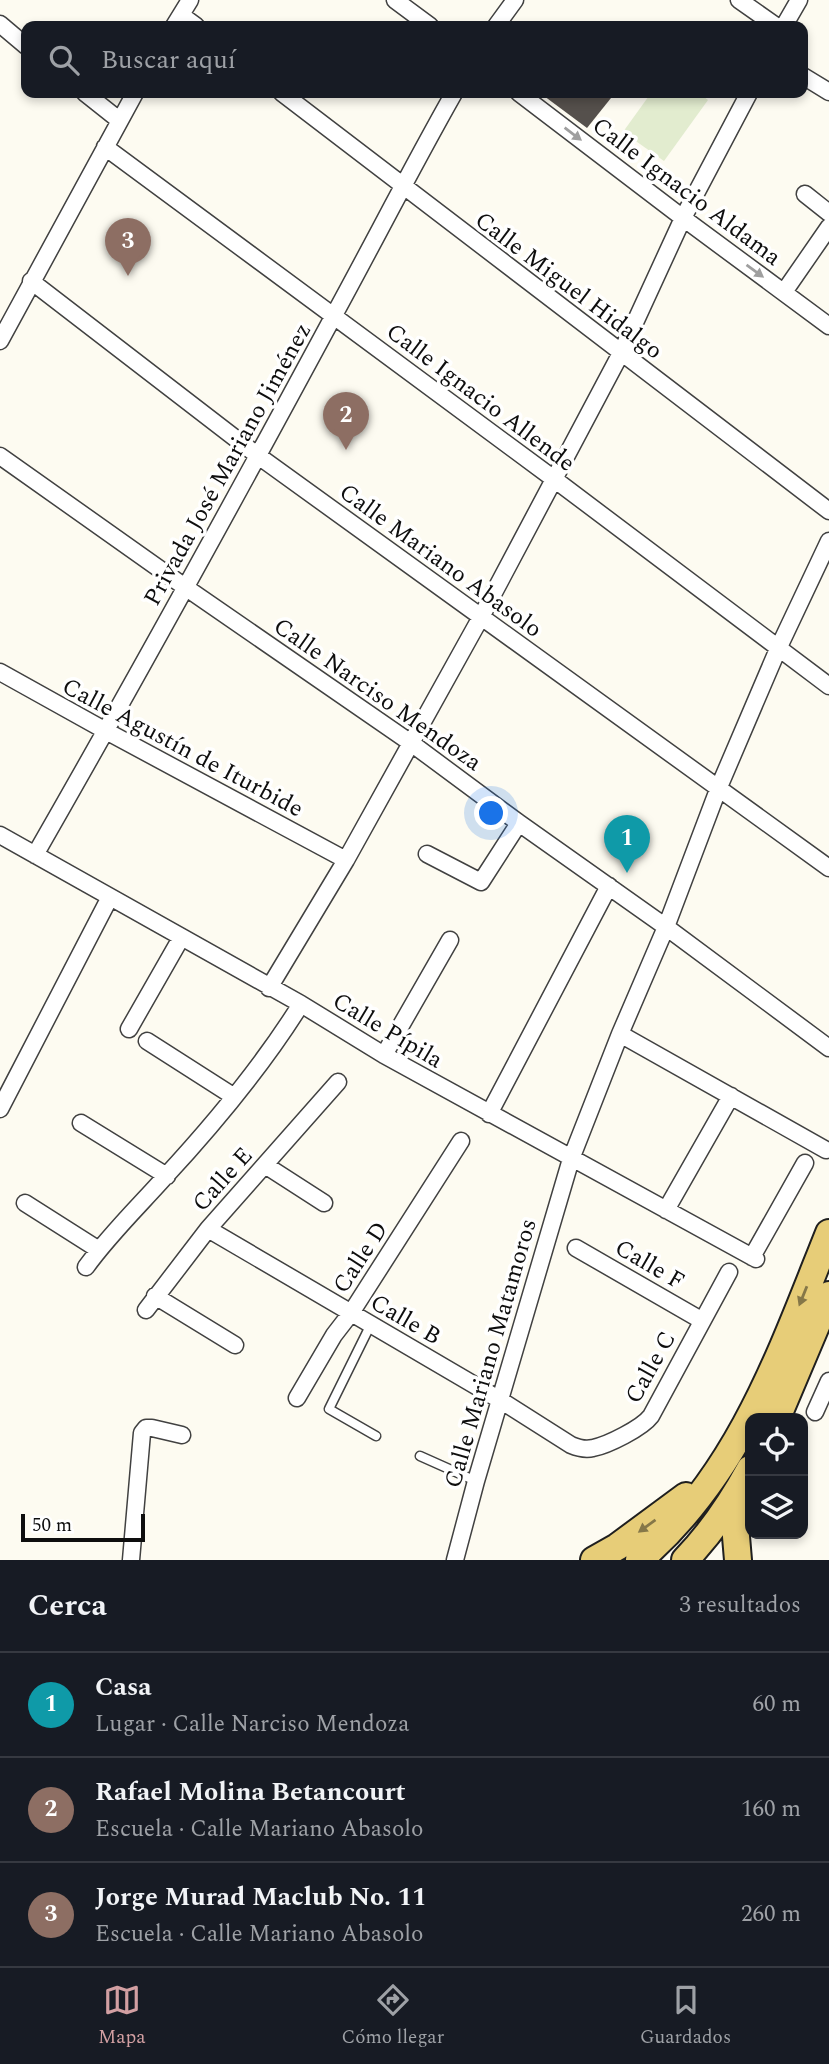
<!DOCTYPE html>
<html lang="es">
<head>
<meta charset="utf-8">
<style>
	body { margin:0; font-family:Spectral,serif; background:#20242c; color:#f1f3f6 }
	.controls { position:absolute; right:21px; bottom:21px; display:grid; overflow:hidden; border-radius:14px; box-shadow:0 4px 10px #0003 }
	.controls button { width:63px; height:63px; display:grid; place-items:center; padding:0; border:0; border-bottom:2px solid #363941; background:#171b24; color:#f1f3f6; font:35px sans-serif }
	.scale { position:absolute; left:21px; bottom:18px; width:124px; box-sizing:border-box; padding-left:7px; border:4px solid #0e0e0e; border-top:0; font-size:19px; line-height:24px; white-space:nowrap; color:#0e0e0e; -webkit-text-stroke:5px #fff; paint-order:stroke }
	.you { position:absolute; left:492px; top:814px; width:24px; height:24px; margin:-18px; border:5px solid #fff; border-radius:50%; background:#1a73e8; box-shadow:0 0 0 10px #1a73e833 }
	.badge { display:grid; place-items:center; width:46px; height:46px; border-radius:50%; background:#d29fa2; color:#fff; font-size:23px; font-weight:700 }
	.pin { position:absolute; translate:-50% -58px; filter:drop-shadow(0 2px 4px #0008) }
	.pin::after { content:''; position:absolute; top:37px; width:24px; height:21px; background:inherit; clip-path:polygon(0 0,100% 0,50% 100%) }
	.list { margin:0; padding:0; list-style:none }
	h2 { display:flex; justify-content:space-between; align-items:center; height:91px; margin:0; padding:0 28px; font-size:30px }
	h2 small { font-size:23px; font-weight:400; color:#9ea1a6 }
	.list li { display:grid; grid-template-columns:46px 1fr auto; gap:21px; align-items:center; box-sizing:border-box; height:105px; padding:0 28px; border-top:2px solid #363941 }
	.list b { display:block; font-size:26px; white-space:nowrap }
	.list p { margin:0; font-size:23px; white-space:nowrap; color:#9ea1a6 }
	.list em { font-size:23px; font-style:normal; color:#9ea1a6 }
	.icon { flex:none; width:38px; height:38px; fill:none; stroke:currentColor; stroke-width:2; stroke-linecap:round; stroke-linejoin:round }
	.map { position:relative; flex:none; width:829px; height:1560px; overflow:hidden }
	.search { position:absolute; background:#171b24; box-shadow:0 4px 10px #0003; left:21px; right:21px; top:21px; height:77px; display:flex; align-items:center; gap:18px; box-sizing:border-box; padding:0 24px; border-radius:14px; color:#9ea1a6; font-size:26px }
	.sheet { height:406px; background:#171b24 }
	nav { display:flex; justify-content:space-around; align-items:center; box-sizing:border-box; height:98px; border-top:2px solid #363941; background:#171b24; font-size:19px; color:#9ea1a6 }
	nav a { display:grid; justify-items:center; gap:4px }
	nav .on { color:#d29fa2 }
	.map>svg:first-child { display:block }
	.pitch { fill:#e2eccf }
	.building { fill:#55504c }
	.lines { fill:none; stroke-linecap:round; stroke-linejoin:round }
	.lane-casing { stroke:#414141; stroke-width:11 }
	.street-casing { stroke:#414141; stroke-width:19 }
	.primary-casing { stroke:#1f1f1f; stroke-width:30 }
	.lane { stroke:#fff; stroke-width:8 }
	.street { stroke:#fff; stroke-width:16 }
	.primary { stroke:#e7cd78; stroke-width:26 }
	.oneway { fill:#9f9f9f }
	.oneway2 { fill:#857748 }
	.labels { text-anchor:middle; stroke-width:7; stroke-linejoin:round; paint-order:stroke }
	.street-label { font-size:24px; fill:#0e0e0e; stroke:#fff }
</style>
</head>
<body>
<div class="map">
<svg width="829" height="1560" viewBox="0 0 829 1560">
	<rect width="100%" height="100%" fill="#fdfbf1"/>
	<!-- pitch -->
	<path class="pitch" d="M 651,93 L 699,93 L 708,100 L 664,161 L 623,132 Z"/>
	<!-- building -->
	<path class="building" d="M 540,93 L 615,93 L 587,128 Z"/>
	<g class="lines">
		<defs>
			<path id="lane" d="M 371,1324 L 329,1409 L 376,1436
				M 420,1456 L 476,1481"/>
			<path id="street" d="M 395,0 L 430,26
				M 739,0 L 776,26
				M 181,15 L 196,26
				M 0,24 L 26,46
				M 174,26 L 190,0
				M 496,26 L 515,0
				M 784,26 L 799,0
				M 803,76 L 829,92
				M 85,93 L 119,120
				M 282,93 L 829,511
				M 519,93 L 683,218 L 829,326
				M 105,147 L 554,479 L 829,686
				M 805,194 L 829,213
				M 31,281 L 257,455 L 829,868
				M 784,292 L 829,227
				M 0,341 L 135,93
				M 0,456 L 185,587 L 411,743 L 519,823 L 666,927 L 829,1048
				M 0,672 L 106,731 L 346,860
				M 0,835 L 301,1004 L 384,1055 L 756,1259
				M 427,854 L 481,882 L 519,823
				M 35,855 C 137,677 236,497 333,317 C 374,242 412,167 454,93
				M 269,988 L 346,860 L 481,617 L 621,353 L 683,218 L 749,93
				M 129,1029 L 181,938
				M 620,1034 L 826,1150
				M 147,1041 L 233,1096
				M 384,1055 L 450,940
				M 0,1109 L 110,897
				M 489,1114 L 609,886
				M 81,1123 L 167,1176
				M 265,1165 L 324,1203
				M 25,1203 L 99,1250
				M 666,1210 L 731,1096
				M 208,1229 L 500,1400 L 571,1445 C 578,1448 585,1450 593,1448 C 608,1445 642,1428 651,1416 L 729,1272
				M 576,1248 L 701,1320
				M 752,1257 L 805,1163
				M 86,1267 C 109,1235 138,1207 164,1178 C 213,1125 263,1065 301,1004
				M 155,1296 L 235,1345
				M 146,1310 L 208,1229 L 338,1082
				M 297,1398 L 334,1335 L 351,1313 L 461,1141
				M 815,1412 L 829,1381
				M 131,1560 L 142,1433 L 146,1428 L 152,1428 L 182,1435
				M 455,1560 L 476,1481 L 571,1159 L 620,1034 L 666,927 L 719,787 L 778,649 L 829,541"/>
			<path id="primary" d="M 777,1418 L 829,1295
				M 733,1501 L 738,1560
				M 594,1560 L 617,1547 L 686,1496
				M 639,1560 C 739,1476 782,1350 829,1233
				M 685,1560 C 711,1533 732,1502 750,1469"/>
		</defs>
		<!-- lane casing -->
		<use href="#lane" class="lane-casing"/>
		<!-- street casing -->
		<use href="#street" class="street-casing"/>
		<!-- primary casing -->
		<use href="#primary" class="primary-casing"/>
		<!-- lane -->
		<use href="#lane" class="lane"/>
		<!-- street -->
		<use href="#street" class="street"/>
		<!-- primary -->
		<use href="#primary" class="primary"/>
	</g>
	<!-- one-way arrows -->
	<defs><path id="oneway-solid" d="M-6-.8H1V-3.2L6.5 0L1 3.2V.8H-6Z" transform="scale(1.75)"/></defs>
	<g class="oneway">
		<use href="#oneway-solid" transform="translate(573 134) rotate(37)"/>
		<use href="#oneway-solid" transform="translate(755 271) rotate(36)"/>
	</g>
	<g class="oneway2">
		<use href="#oneway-solid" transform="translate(803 1296) rotate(112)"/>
		<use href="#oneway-solid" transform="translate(647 1526) rotate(144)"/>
	</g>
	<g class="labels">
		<!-- street labels -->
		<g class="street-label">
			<text transform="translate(687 191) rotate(37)" y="8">Calle Ignacio Aldama</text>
			<text transform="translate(569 285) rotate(37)" y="8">Calle Miguel Hidalgo</text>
			<text transform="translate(481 397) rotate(37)" y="8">Calle Ignacio Allende</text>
			<text transform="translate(227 464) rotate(-61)" y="8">Privada José Mariano Jiménez</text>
			<text transform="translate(441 560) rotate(36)" y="8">Calle Mariano Abasolo</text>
			<text transform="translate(378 694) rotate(35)" y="8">Calle Narciso Mendoza</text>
			<text transform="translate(183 747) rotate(28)" y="8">Calle Agustín de Iturbide</text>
			<text transform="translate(388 1030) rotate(31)" y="8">Calle Pípila</text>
			<text transform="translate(222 1179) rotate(-48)" y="8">Calle E</text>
			<text transform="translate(360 1257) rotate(-57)" y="8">Calle D</text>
			<text transform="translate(650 1264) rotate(30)" y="8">Calle F</text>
			<text transform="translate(406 1319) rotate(30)" y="8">Calle B</text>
			<text transform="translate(490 1353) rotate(-74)" y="8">Calle Mariano Matamoros</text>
			<text transform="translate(650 1367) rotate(-61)" y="8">Calle C</text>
		</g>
	</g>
</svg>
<div class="controls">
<button><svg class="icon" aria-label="locate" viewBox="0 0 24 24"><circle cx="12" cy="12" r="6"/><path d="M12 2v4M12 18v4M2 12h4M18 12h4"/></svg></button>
<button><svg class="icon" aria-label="layers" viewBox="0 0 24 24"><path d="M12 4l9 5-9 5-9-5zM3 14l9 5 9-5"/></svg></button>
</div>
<div class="scale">50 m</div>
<div class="you"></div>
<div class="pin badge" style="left:627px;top:873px;background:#0f9aa8">1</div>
<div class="pin badge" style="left:346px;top:450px;background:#8d6e63">2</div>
<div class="pin badge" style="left:128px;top:276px;background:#8d6e63">3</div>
<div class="search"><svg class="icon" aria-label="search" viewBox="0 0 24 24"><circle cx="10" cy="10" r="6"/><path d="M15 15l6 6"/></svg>Buscar aquí</div>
</div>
<section class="sheet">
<h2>Cerca<small>3 resultados</small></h2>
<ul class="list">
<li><span class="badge" style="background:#0f9aa8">1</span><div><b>Casa</b><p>Lugar · Calle Narciso Mendoza</p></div><em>60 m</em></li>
<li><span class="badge" style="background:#8d6e63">2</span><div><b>Rafael Molina Betancourt</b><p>Escuela · Calle Mariano Abasolo</p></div><em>160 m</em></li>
<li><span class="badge" style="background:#8d6e63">3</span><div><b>Jorge Murad Maclub No. 11</b><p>Escuela · Calle Mariano Abasolo</p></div><em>260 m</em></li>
</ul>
</section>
<nav>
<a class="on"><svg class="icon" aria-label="map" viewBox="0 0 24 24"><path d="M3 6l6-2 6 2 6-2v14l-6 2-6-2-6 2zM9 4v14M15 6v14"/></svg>Mapa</a>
<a><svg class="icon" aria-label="directions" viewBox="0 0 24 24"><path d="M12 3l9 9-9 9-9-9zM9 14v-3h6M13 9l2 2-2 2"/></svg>Cómo llegar</a>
<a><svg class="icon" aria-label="saved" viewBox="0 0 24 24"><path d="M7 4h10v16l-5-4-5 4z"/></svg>Guardados</a>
</nav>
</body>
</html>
